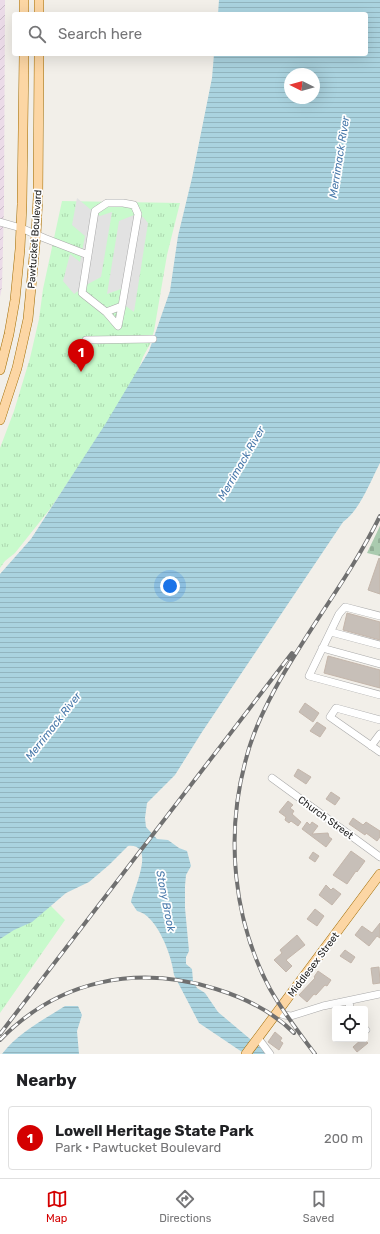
<!DOCTYPE html>
<html lang="en">
<head>
<meta charset="utf-8">
<style>
	body { margin:0; font-family:Rubik,sans-serif; background:#f2f2f2; color:#202124 }
	.controls { position:absolute; right:12px; bottom:12px; display:grid; overflow:hidden; border-radius:4px; box-shadow:0 4px 16px #0002 }
	.controls button { width:36px; height:36px; display:grid; place-items:center; padding:0; border:0; border-bottom:1px solid #e0e0e0; background:#fff; color:#202124; font:20px sans-serif }
	.compass { position:absolute; left:284px; top:68px; width:36px; height:36px; border-radius:50%; background:#fff; box-shadow:0 4px 16px #0002; rotate:275deg }
	.you { position:absolute; left:170px; top:586px; width:14px; height:14px; margin:-10px; border:3px solid #fff; border-radius:50%; background:#1a73e8; box-shadow:0 0 0 6px #1a73e833 }
	.badge { display:grid; place-items:center; width:26px; height:26px; border-radius:50%; background:#d40000; color:#fff; font-size:13px; font-weight:700 }
	.pin { position:absolute; translate:-50% -33px; filter:drop-shadow(0 1px 2px #0008) }
	.pin::after { content:''; position:absolute; top:21px; width:14px; height:12px; background:inherit; clip-path:polygon(0 0,100% 0,50% 100%) }
	.list { margin:0; padding:0; list-style:none }
	h2 { display:flex; justify-content:space-between; align-items:center; height:52px; margin:0; padding:0 16px; font-size:17px }
	h2 small { font-size:13px; font-weight:400; color:#757577 }
	.list li { display:grid; grid-template-columns:26px 1fr auto; gap:12px; align-items:center; box-sizing:border-box; height:64px; margin:0 8px 8px; padding:0 8px; border:1px solid #e0e0e0; border-radius:4px }
	.list b { display:block; font-size:15px; white-space:nowrap }
	.list p { margin:0; font-size:13px; white-space:nowrap; color:#757577 }
	.list em { font-size:13px; font-style:normal; color:#757577 }
	.icon { flex:none; width:22px; height:22px; fill:none; stroke:currentColor; stroke-width:2; stroke-linecap:round; stroke-linejoin:round }
	.map { position:relative; flex:none; width:380px; height:1054px; overflow:hidden }
	.search { position:absolute; background:#fff; box-shadow:0 4px 16px #0002; left:12px; right:12px; top:12px; height:44px; display:flex; align-items:center; gap:10px; box-sizing:border-box; padding:0 14px; border-radius:4px; color:#757577; font-size:15px }
	.sheet { height:124px; background:#fff }
	nav { display:flex; justify-content:space-around; align-items:center; box-sizing:border-box; height:56px; border-top:1px solid #e0e0e0; background:#fff; font-size:11px; color:#757577 }
	nav a { display:grid; justify-items:center; gap:2px }
	nav .on { color:#d40000 }
	.map>svg:first-child { display:block }
	.industrial { fill:url(#industrial-furrows) }
	.cemetery { fill:url(#cemetery-stones) }
	.park { fill:url(#park-tufts) }
	.parking { fill:#e2e2e2 }
	.water { fill:url(#water-rules); fill-rule:evenodd }
	.building { fill:#c7bfb8; stroke:#c4b6ab }
	.lines { fill:none; stroke-linecap:round; stroke-linejoin:round }
	.minor-casing { stroke:#a9a9a9; stroke-width:8 }
	.major-casing { stroke:#a06b00; stroke-width:10 }
	.minor { stroke:#fff; stroke-width:7 }
	.major { stroke:#fcd6a4; stroke-width:9 }
	.rail-casing { stroke:#707070; stroke-width:4 }
	.rail { stroke:#fff; stroke-width:2.5; stroke-dasharray:8; stroke-linecap:butt }
	.labels { text-anchor:middle; stroke-width:3.5; stroke-linejoin:round; paint-order:stroke }
	.street-label { font-size:10px; fill:#222; stroke:#fff }
	.water-label { font-size:11px; font-style:italic; fill:#4a7aab; stroke:#fff }
</style>
</head>
<body>
<div class="map">
<svg width="380" height="1054" viewBox="0 0 380 1054">
	<defs>
		<pattern id="industrial-furrows" width="10" height="10" patternUnits="userSpaceOnUse"><rect width="10" height="10" fill="#ebdbe8"/><path d="M-1 1l2-2M0 10L10 0M9 11l2-2" fill="none" stroke="#c9bcc7"/></pattern>
		<pattern id="cemetery-stones" width="16" height="16" patternUnits="userSpaceOnUse"><rect width="16" height="16" fill="#aacbaf"/><path d="M2 7V4a2 2 0 0 1 4 0v3zM10 15v-3a2 2 0 0 1 4 0v3z" fill="#92ae96"/></pattern>
		<pattern id="park-tufts" width="24" height="20" patternUnits="userSpaceOnUse"><rect width="24" height="20" fill="#c8facc"/><path d="M3 7l-1-3M5 7V3M7 7l1-3M15 17l-1-3M17 17v-4M19 17l1-3" fill="none" stroke="#acd6af"/></pattern>
		<pattern id="water-rules" width="6" height="5" patternUnits="userSpaceOnUse"><rect width="6" height="5" fill="#aad3df"/><path d="M0 2.5h6" fill="none" stroke="#92b5bf"/></pattern>
	</defs>
	<rect width="100%" height="100%" fill="#f2efe9"/>
	<!-- industrial -->
	<path class="industrial" d="M 0,0 L 5,0 L 4,204 L 2,287 L 0,297 Z"/>
	<!-- cemetery -->
	<path class="cemetery" d="M 380,526 L 380,556 L 367,553 L 379,528 Z"/>
	<!-- park -->
	<path class="park" d="M 62,201 L 180,203 L 167,255 L 154,331 L 150,344 L 143,357 L 132,387 L 50,509 L 15,553 L 5,561 L 0,568 L 0,448 L 14,411 L 30,358 L 39,319 L 43,289 Z
		M 51,906 L 65,920 L 0,1013 L 0,938 Z"/>
	<!-- parking -->
	<path class="parking" d="M 77,198 L 90,209 L 100,216 L 112,212 L 101,277 L 88,284 L 74,294 L 63,281 L 70,254 L 80,262 L 85,236 L 72,225 Z
		M 134,215 L 143,217 L 148,223 L 134,312 L 119,301 L 121,289 L 107,294 L 119,221 Z"/>
	<!-- water -->
	<path class="water" d="M 219,0 L 380,0 L 380,463 C 370,482 360,510 343,522 L 202,732 L 175,775 L 147,803 L 145,818 L 146,827 L 157,839 L 168,840 L 179,848 L 187,851 L 191,866 L 186,875 L 185,886 L 185,908 L 189,951 L 186,957 L 186,964 L 192,969 L 193,981 L 197,988 L 205,993 L 218,1012 L 263,1050 L 265,1054 L 245,1054 L 199,1023 L 174,975 C 172,956 157,915 137,911 L 131,902 C 133,890 157,843 128,846 L 109,865 L 89,882 L 66,893 L 32,922 L 14,930 L 0,939 L 0,574 L 31,539 L 106,423 L 149,351 L 170,291 L 178,236 L 192,178 L 212,78 L 214,54 L 366,54 L 366,14 L 218,14 ZM 290,74 L 314,74 L 314,98 L 290,98 Z
		M 65,1006 L 78,1006 L 82,1015 L 77,1031 L 79,1054 L 2,1054 C 18,1033 43,1020 65,1006 Z"/>
	<!-- building -->
	<path class="building" d="M 379,558 L 380,559 L 380,594 L 368,590 Z
		M 347,613 L 380,622 L 380,640 L 343,630 Z
		M 328,656 L 380,670 L 380,688 L 324,673 Z
		M 305,703 L 319,713 L 313,722 L 299,712 Z
		M 317,722 L 326,728 L 320,737 L 310,731 Z
		M 298,769 L 311,777 L 306,784 L 294,776 Z
		M 331,792 L 340,798 L 335,805 L 326,799 Z
		M 288,801 L 293,805 L 290,808 L 294,811 L 292,814 L 301,822 L 298,826 L 291,821 L 289,823 L 285,820 L 286,817 L 279,812 Z
		M 353,818 L 363,825 L 366,822 L 380,831 L 380,837 L 377,841 L 366,833 L 365,835 L 349,824 Z
		M 307,822 L 310,825 L 312,822 L 318,826 L 312,834 L 328,833 L 329,837 L 332,839 L 326,847 L 302,829 Z
		M 351,851 L 365,861 L 357,872 L 356,871 L 347,884 L 333,875 Z
		M 313,852 L 319,856 L 315,862 L 309,858 Z
		M 326,885 L 331,890 L 333,888 L 341,894 L 332,905 L 319,895 Z
		M 315,909 L 324,916 L 317,926 L 307,919 Z
		M 380,923 L 380,938 L 377,936 L 369,946 L 355,935 L 362,926 L 372,933 Z
		M 297,935 L 305,945 L 286,960 L 292,966 L 286,972 L 274,960 L 282,953 L 280,950 Z
		M 345,950 L 355,957 L 351,963 L 340,956 Z
		M 379,967 L 380,983 L 373,984 L 371,968 Z
		M 318,971 L 331,980 L 327,986 L 325,985 L 316,995 L 314,994 L 307,1002 L 299,995 L 315,978 L 314,977 Z
		M 275,1032 L 282,1038 L 280,1041 L 283,1043 L 279,1050 L 268,1042 Z
		M 362,1039 L 364,1039 L 368,1043 L 357,1052 L 353,1047 Z"/>
	<g class="lines">
		<defs>
			<path id="minor" d="M 107,203 L 123,203 L 134,205 L 138,214 L 122,306 L 106,312 L 82,293 L 95,211 Z
				M 0,222 L 21,228 L 44,238 L 88,255
				M 106,312 L 118,326 L 122,306
				M 86,340 L 153,339
				M 380,616 L 345,607 L 339,614 L 309,676 L 380,695
				M 331,632 L 380,645
				M 322,648 L 380,664
				M 380,720 L 336,708 L 330,717 L 380,752
				M 371,746 L 380,734
				M 272,778 L 380,857
				M 349,1001 L 350,1009
				M 278,1012 L 284,1015 L 291,1016 L 323,1006 L 380,994
				M 365,1029 L 366,1030
				M 258,1038 L 270,1054"/>
			<path id="major" d="M 24,0 L 24,14
				M 39,0 L 39,14
				M 0,370 L 9,334 L 15,300 L 20,249 L 22,204 L 24,54
				M 0,420 L 17,368 L 28,319 L 36,235 L 38,197 L 39,54
				M 246,1054 L 380,874"/>
		</defs>
		<!-- minor casing -->
		<use href="#minor" class="minor-casing"/>
		<!-- major casing -->
		<use href="#major" class="major-casing"/>
		<!-- minor -->
		<use href="#minor" class="minor"/>
		<!-- major -->
		<use href="#major" class="major"/>
		<defs>
			<path id="rail" d="M 0,1034 L 292,653
				M 0,1040 C 58,980 137,964 216,989 C 245,998 272,1011 294,1033
				M 315,1054 C 299,1033 283,1012 270,989 C 233,920 225,835 246,759 C 252,735 263,711 275,689 C 307,630 350,577 380,516"/>
		</defs>
		<!-- rail casing -->
		<use href="#rail" class="rail-casing"/>
		<!-- rail -->
		<use href="#rail" class="rail"/>
	</g>
	<g class="labels">
		<!-- street labels -->
		<g class="street-label">
			<text transform="translate(34 239) rotate(-86)" y="4">Pawtucket Boulevard</text>
			<text transform="translate(326 817) rotate(36)" y="4">Church Street</text>
			<text transform="translate(313 964) rotate(-53)" y="4">Middlesex Street</text>
		</g>
		<!-- water labels -->
		<g class="water-label">
			<text transform="translate(339 157) rotate(-81)" y="4">Merrimack River</text>
			<text transform="translate(241 463) rotate(-60)" y="4">Merrimack River</text>
			<text transform="translate(53 726) rotate(-52)" y="4">Merrimack River</text>
			<text transform="translate(166 901) rotate(79)" y="4">Stony Brook</text>
		</g>
	</g>
</svg>
<div class="controls">
<button><svg class="icon" aria-label="locate" viewBox="0 0 24 24"><circle cx="12" cy="12" r="6"/><path d="M12 2v4M12 18v4M2 12h4M18 12h4"/></svg></button>
</div>
<svg class="compass" viewBox="-18 -18 36 36"><path d="M0-13l5 13h-10z" fill="#e53935"/><path d="M0 13l5-13h-10z" fill="#757577"/></svg>
<div class="you"></div>
<div class="pin badge" style="left:81px;top:372px">1</div>
<div class="search"><svg class="icon" aria-label="search" viewBox="0 0 24 24"><circle cx="10" cy="10" r="6"/><path d="M15 15l6 6"/></svg>Search here</div>
</div>
<section class="sheet">
<h2>Nearby<small></small></h2>
<ul class="list">
<li><span class="badge">1</span><div><b>Lowell Heritage State Park</b><p>Park · Pawtucket Boulevard</p></div><em>200 m</em></li>
</ul>
</section>
<nav>
<a class="on"><svg class="icon" aria-label="map" viewBox="0 0 24 24"><path d="M3 6l6-2 6 2 6-2v14l-6 2-6-2-6 2zM9 4v14M15 6v14"/></svg>Map</a>
<a><svg class="icon" aria-label="directions" viewBox="0 0 24 24"><path d="M12 3l9 9-9 9-9-9zM9 14v-3h6M13 9l2 2-2 2"/></svg>Directions</a>
<a><svg class="icon" aria-label="saved" viewBox="0 0 24 24"><path d="M7 4h10v16l-5-4-5 4z"/></svg>Saved</a>
</nav>
</body>
</html>
